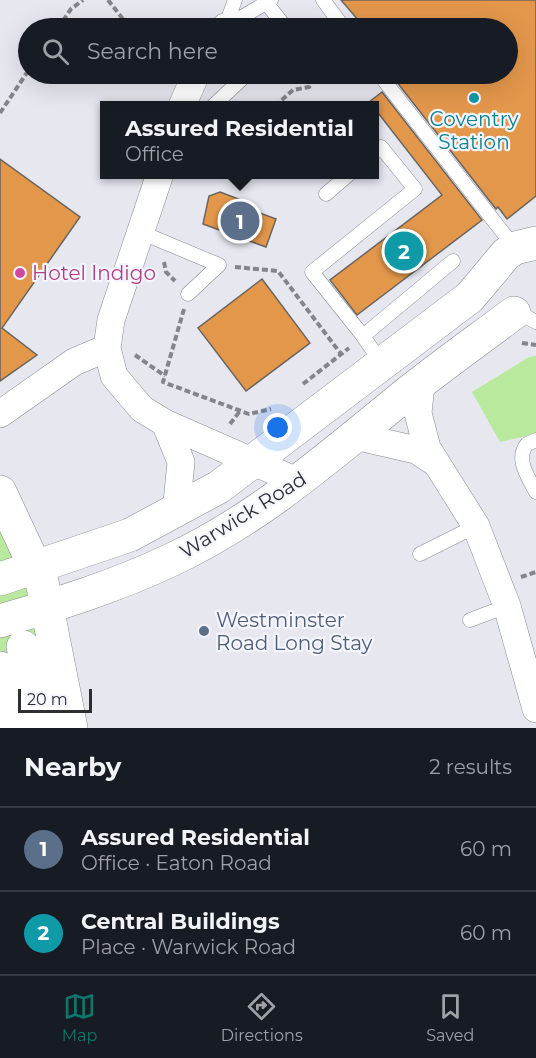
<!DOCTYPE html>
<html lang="en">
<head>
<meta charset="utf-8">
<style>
	body { margin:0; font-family:Montserrat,sans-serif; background:#242831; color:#f1f3f6 }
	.scale { position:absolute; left:18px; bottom:15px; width:74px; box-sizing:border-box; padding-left:6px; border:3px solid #2e2e31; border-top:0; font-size:16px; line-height:21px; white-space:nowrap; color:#2e2e31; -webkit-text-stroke:4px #f4f5fd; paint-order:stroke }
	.you { position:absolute; left:278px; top:428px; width:21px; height:21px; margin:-15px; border:4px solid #fff; border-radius:50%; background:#1a73e8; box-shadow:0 0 0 9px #1a73e833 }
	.badge { display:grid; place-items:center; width:39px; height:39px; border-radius:50%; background:#0f766e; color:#fff; font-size:20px; font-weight:700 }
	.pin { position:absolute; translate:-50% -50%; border:3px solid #fff; box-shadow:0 2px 6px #0006 }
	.popup { position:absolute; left:100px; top:101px; width:279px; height:78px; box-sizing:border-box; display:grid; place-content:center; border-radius:0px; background:#171b24; filter:drop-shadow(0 2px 4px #0005); font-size:20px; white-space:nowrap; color:#9ea1a6 }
	.popup b { font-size:22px; color:#f1f3f6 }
	.popup::after { content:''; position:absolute; left:50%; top:100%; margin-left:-12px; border:12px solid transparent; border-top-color:#171b24 }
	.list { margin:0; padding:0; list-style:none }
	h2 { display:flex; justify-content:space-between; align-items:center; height:78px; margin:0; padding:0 24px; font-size:26px }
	h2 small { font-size:20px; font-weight:400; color:#9ea1a6 }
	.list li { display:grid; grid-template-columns:39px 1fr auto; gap:18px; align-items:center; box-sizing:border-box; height:84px; padding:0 24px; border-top:2px solid #363941 }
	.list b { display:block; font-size:22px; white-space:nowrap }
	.list p { margin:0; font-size:20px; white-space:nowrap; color:#9ea1a6 }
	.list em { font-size:20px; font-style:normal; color:#9ea1a6 }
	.icon { flex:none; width:33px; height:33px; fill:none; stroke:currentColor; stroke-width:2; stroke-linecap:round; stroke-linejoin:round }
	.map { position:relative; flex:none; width:536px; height:728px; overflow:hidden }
	.search { position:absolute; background:#171b24; box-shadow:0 6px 24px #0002; left:18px; right:18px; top:18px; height:66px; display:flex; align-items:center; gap:15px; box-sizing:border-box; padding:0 21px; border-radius:33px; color:#9ea1a6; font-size:22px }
	.sheet { height:246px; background:#171b24 }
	nav { display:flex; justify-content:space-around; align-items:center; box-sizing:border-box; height:84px; border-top:2px solid #363941; background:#171b24; font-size:16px; color:#9ea1a6 }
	nav a { display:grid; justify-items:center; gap:3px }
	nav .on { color:#0f766e }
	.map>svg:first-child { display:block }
	.green { fill:#b9e99c }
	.building { fill:#e3974b; stroke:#6b6560; stroke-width:1.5 }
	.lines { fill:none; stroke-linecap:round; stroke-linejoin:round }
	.service-casing { stroke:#898a91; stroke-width:15 }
	.minor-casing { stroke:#898a91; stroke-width:28 }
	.primary-casing { stroke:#898a91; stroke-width:34 }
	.trunk-casing { stroke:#898a91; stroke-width:34 }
	.path { stroke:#84858a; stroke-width:4; stroke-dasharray:6 3; stroke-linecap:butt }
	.service { stroke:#fff; stroke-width:14 }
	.minor { stroke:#fff; stroke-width:27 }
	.primary { stroke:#fff; stroke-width:33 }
	.trunk { stroke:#fff; stroke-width:33 }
	.culture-dot { fill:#0f9aa8; stroke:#f4f5fd; stroke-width:2 }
	.hotel-dot { fill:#d1479c; stroke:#f4f5fd; stroke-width:2 }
	.service-dot { fill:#5c6f8a; stroke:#f4f5fd; stroke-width:2 }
	.labels { text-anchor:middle; stroke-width:4.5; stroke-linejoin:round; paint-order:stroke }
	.culture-label { font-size:20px; fill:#0d838f; stroke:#f4f5fd }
	.hotel-label { font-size:20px; fill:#b23c85; stroke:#f4f5fd; text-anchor:start }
	.street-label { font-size:20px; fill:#2e2e31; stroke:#f4f5fd }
	.service-label { font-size:20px; fill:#4e5e75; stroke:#f4f5fd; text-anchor:start }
</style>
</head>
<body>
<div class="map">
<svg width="536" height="728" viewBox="0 0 536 728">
	<rect width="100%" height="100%" fill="#e6e7ef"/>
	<!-- green -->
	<path class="green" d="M 536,356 L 536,434 L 500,442 L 472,392 L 529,357 Z
		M 0,526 L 16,556 L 45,641 L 0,654 Z"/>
	<!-- building -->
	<path class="building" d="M 341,0 L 536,0 L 536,196 L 507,219 L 498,207 L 496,209 L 396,81 L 406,74 L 507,74 L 507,28 L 365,28 Z
		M 382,92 L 482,220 L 357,315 L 330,280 L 442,195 L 375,109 L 375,105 L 369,102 Z
		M 0,159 L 80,217 L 2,328 L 37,355 L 0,381 Z
		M 220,192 L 252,204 L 257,212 L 276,219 L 266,247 L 203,224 L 209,196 Z
		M 262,279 L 310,343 L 246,391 L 198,328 Z"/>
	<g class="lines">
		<defs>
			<path id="service" d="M 323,0 L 344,28
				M 267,4 L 283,24 L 283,28
				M 225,27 L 271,0
				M 225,27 L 235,0
				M 379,74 L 515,248
				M 213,106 L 247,74
				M 326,194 L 349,174
				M 140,232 L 219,265 L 188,294
				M 525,316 L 536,322
				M 363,336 L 312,272 L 415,189 L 381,147 L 375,152
				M 382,364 L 363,336 L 453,261
				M 536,440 L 527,444 C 515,459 528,477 536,492
				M 420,554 L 476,526
				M 470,620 L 507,606"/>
			<path id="minor" d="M 224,28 L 225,27
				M 182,106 L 196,74
				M 160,174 L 111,320 L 107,348 L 114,376 L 142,409 L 165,423 L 299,482
				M 421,384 L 418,413 L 427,448 L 476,526 L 507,606 L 536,709
				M 0,414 L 74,362 L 107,348
				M 165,423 L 181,462 L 176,512
				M 355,436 L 416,450 L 436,463"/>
			<path id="primary" d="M 0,579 L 130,535 L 219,487 L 470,297 L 506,254 L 515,248 L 536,243
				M 0,621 C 59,604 116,586 171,560 C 259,519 331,455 405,395 C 440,367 478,340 514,313"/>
			<path id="trunk" d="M 0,492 L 42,582 L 71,728
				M 23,647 L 46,728
				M 0,668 L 13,728"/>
		</defs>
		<!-- service casing -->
		<use href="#service" class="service-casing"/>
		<!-- minor casing -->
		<use href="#minor" class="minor-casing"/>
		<!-- primary casing -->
		<use href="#primary" class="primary-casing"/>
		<!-- trunk casing -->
		<use href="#trunk" class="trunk-casing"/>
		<!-- path -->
		<path class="path" d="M 108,0 L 130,28
			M 58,28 L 71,9 L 83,0
			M 275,106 L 293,90 L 309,87 L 316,74
			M 0,113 L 28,71
			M 164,262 L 166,272 L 175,281
			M 235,267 L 278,271 L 341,354
			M 184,309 L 163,382 L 249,414 L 271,409
			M 522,343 L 536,345
			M 135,355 L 165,376
			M 303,384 L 349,348
			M 230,424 L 240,411
			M 521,577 L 536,572"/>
		<!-- service -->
		<use href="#service" class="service"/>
		<!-- minor -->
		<use href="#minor" class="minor"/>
		<!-- primary -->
		<use href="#primary" class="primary"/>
		<!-- trunk -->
		<use href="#trunk" class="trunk"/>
	</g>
	<!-- markers -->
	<circle class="culture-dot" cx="474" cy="98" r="6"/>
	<circle class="hotel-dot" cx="20" cy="273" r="6"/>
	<circle class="service-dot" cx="204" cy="631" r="6"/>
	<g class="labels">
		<!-- culture labels -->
		<g class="culture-label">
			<text x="474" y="126">Coventry<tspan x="474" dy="23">Station</tspan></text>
		</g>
		<!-- hotel labels -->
		<g class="hotel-label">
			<text x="32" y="280">Hotel Indigo</text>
		</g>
		<!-- street labels -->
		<g class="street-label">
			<text transform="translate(243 515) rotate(-32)" y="7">Warwick Road</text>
		</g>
		<!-- service labels -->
		<g class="service-label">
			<text x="216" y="627">Westminster<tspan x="216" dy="23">Road Long Stay</tspan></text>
		</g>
	</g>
</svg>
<div class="scale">20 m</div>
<div class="you"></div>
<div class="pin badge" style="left:240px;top:221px;background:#5c6f8a">1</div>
<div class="popup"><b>Assured Residential</b>Office</div>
<div class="pin badge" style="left:404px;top:251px;background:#0f9aa8">2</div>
<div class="search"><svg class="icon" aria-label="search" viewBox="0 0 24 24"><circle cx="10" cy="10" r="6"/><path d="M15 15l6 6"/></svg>Search here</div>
</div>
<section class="sheet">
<h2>Nearby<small>2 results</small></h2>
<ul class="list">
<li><span class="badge" style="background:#5c6f8a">1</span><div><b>Assured Residential</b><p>Office · Eaton Road</p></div><em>60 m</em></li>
<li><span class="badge" style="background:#0f9aa8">2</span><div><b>Central Buildings</b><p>Place · Warwick Road</p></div><em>60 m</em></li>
</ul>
</section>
<nav>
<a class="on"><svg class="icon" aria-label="map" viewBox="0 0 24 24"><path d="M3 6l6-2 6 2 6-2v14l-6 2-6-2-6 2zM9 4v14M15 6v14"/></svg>Map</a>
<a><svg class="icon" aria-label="directions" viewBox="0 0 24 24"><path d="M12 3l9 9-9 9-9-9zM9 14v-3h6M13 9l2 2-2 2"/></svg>Directions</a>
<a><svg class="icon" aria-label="saved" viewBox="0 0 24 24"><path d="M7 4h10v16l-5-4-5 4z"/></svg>Saved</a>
</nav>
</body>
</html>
